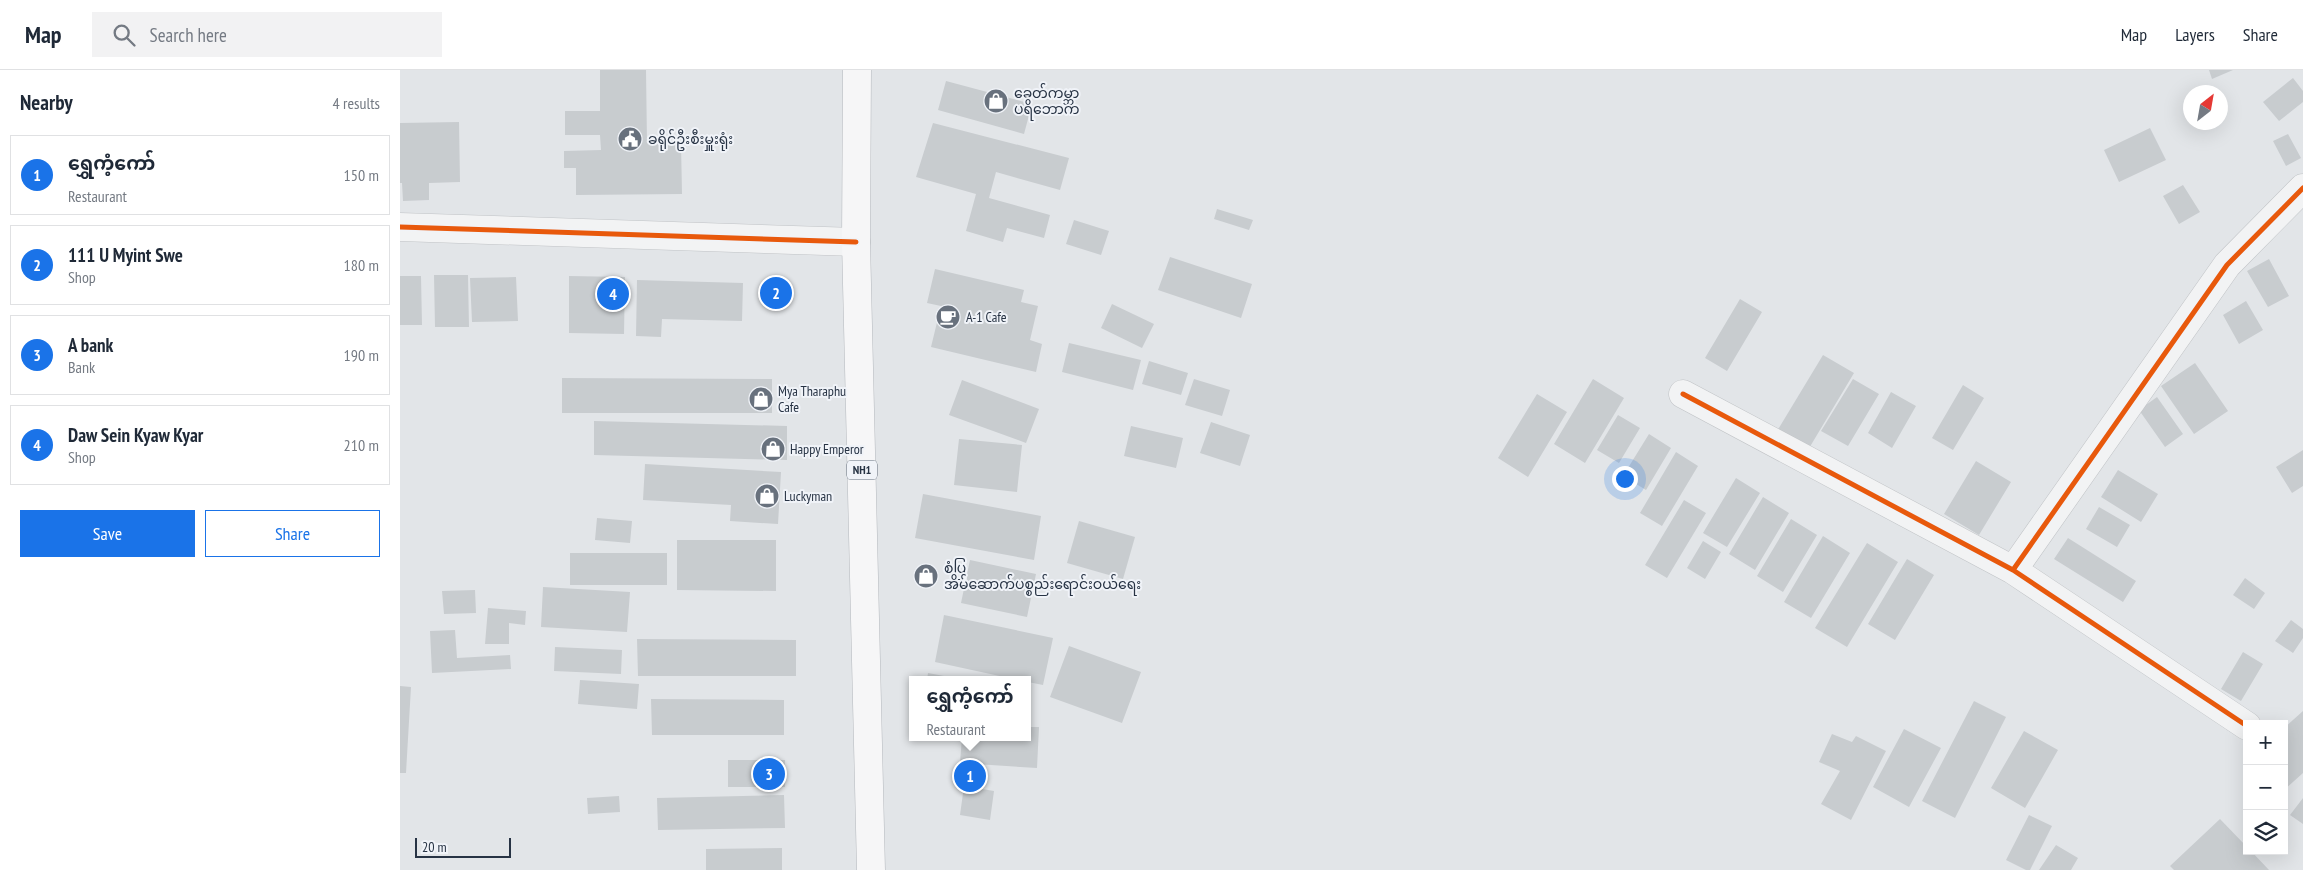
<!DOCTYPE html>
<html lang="en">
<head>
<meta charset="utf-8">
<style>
	body { margin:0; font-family:"PT Sans Narrow","Noto Sans Myanmar",sans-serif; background:#f2f2f3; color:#1f2937 }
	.controls { position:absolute; right:15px; bottom:15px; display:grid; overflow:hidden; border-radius:0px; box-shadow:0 5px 20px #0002 }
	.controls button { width:45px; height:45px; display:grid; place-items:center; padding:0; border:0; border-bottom:1px solid #e0e1e3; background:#fff; color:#1f2937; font:25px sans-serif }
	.compass { position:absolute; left:1783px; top:15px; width:45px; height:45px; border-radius:50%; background:#fff; box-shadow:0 5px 20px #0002; rotate:31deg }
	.scale { position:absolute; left:15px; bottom:12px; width:96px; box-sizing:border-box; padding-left:5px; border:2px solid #273344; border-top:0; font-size:14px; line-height:18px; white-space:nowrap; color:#273344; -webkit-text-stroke:4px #f0f3f8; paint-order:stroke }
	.you { position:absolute; left:1224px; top:408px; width:18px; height:18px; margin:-12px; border:4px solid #fff; border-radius:50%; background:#1a73e8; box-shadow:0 0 0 8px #1a73e833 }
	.badge { display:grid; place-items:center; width:32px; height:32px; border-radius:50%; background:#1a73e8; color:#fff; font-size:16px; font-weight:700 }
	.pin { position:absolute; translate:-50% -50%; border:2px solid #fff; box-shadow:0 1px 5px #0006 }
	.popup { position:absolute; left:509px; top:606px; width:122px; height:65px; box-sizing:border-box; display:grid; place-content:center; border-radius:0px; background:#fff; filter:drop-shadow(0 1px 4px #0005); font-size:16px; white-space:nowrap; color:#747a83 }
	.popup b { font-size:19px; color:#1f2937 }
	.popup::after { content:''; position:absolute; left:50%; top:100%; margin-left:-10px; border:10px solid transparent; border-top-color:#fff }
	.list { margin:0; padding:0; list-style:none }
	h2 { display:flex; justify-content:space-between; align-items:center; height:65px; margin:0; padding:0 20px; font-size:21px }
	h2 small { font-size:16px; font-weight:400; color:#747a83 }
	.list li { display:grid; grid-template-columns:32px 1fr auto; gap:15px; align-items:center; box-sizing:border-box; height:80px; margin:0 10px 10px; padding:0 10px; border:1px solid #e0e1e3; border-radius:0px }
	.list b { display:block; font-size:19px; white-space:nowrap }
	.list p { margin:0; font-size:16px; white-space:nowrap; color:#747a83 }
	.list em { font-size:16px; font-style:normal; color:#747a83 }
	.actions { display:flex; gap:10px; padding:15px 20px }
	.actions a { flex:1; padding:11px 0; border:1px solid #1a73e8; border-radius:0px; text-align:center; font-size:18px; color:#1a73e8 }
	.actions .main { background:#1a73e8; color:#fff }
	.icon { flex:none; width:28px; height:28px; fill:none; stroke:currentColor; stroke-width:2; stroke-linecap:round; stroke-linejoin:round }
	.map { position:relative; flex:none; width:1903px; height:800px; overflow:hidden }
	header { display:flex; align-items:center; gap:30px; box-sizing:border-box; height:70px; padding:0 25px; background:#fff; border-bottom:1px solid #e0e1e3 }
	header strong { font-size:24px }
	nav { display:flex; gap:28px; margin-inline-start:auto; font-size:18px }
	.search { width:350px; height:45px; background:#f2f2f3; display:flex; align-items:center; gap:12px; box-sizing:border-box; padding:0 18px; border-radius:0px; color:#747a83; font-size:19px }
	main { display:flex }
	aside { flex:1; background:#fff }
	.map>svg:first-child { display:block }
	.building { fill:#c8cccf }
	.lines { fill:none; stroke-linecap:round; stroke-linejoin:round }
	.minor-casing { stroke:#c0c3c6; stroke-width:29 }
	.highway-casing { stroke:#b4b8bd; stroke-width:29 }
	.minor { stroke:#f2f3f4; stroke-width:28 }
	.highway { stroke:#f6f6f7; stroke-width:28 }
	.cycleway-casing { stroke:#f0f3f8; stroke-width:8 }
	.cycleway { stroke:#e8590c; stroke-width:5 }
	.labels { text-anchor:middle; stroke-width:4; stroke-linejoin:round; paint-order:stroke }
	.shield { fill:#f0f3f8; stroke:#636d7a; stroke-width:1 }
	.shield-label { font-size:12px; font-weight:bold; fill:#273344 }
	.poi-label { font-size:14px; fill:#273344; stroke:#f0f3f8; text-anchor:start }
</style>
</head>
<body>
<header>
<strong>Map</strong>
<div class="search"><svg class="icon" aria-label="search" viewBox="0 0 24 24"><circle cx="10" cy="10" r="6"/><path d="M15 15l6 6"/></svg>Search here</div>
<nav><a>Map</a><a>Layers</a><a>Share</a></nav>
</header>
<main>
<aside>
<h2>Nearby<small>4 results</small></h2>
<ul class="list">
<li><span class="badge">1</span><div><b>ရွှေကံ့ကော်</b><p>Restaurant</p></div><em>150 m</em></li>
<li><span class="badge">2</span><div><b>111 U Myint Swe</b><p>Shop</p></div><em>180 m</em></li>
<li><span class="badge">3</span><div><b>A bank</b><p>Bank</p></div><em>190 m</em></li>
<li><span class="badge">4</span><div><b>Daw Sein Kyaw Kyar</b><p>Shop</p></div><em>210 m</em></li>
</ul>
<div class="actions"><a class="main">Save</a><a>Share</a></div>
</aside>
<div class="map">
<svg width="1903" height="800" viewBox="0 0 1903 800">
	<rect width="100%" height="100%" fill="#e2e5e8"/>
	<!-- building -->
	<path class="building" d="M 200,0 L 246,0 L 247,73 L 281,73 L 282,124 L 176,125 L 176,98 L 164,98 L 164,81 L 201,80 L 200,65 L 165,65 L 165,41 L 200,41 Z
		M 1809,0 L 1833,0 L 1812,9 Z
		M 1893,8 L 1903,21 L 1903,32 L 1879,51 L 1863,32 Z
		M 546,11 L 632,34 L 624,64 L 538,40 Z
		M 59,52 L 60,112 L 29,113 L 29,130 L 3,131 L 2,113 L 0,113 L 0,53 Z
		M 533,53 L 669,88 L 660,120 L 596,102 L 589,128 L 650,145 L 644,168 L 607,158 L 603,172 L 566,161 L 576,124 L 516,107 Z
		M 1750,58 L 1766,90 L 1719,112 L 1704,80 Z
		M 1888,64 L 1901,88 L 1886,96 L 1873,71 Z
		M 1783,115 L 1800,142 L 1779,154 L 1763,126 Z
		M 817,139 L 853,150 L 849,160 L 814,149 Z
		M 674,150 L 709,161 L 701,185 L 666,174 Z
		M 770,187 L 852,214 L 841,248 L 758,220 Z
		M 1869,189 L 1889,226 L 1868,237 L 1847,201 Z
		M 535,199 L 624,220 L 621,232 L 638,236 L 630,270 L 642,274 L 636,302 L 531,277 L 541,236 L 527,233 Z
		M 34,205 L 68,205 L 69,257 L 35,257 Z
		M 0,206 L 21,206 L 22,255 L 0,255 Z
		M 169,206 L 225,207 L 224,264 L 169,263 Z
		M 116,207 L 118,251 L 72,252 L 70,208 Z
		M 237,210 L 343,213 L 342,251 L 262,249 L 261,267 L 236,266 Z
		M 1340,229 L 1362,242 L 1327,301 L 1305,288 Z
		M 1846,231 L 1863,260 L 1839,274 L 1823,245 Z
		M 712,234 L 754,254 L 742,278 L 701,258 Z
		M 669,273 L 741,290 L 733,320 L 662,302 Z
		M 1423,285 L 1454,303 L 1405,385 L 1374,366 Z
		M 749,291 L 788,303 L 781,325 L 742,314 Z
		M 1795,293 L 1828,341 L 1794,364 L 1761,316 Z
		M 162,308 L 372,309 L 372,343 L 162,343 Z
		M 794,309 L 830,320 L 822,346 L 785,335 Z
		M 1193,309 L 1224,328 L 1185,393 L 1154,374 Z
		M 1453,309 L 1479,324 L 1448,376 L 1421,361 Z
		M 562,310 L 639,339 L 626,373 L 549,345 Z
		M 1563,315 L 1584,328 L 1553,380 L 1532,368 Z
		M 1491,322 L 1516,336 L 1492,378 L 1468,363 Z
		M 1137,324 L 1167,342 L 1128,407 L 1098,388 Z
		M 1757,327 L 1783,364 L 1765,377 L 1739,340 Z
		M 1218,345 L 1240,358 L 1219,393 L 1197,380 Z
		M 194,351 L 387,356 L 387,390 L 194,385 Z
		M 811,352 L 850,365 L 840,396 L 800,383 Z
		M 731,356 L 783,368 L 776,398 L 724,386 Z
		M 1249,364 L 1271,378 L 1246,420 L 1223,406 Z
		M 559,369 L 622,375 L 617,422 L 554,415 Z
		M 1903,380 L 1903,416 L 1892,423 L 1876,397 Z
		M 1276,382 L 1298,396 L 1262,456 L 1240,443 Z
		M 1576,391 L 1611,412 L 1579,465 L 1544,444 Z
		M 245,394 L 381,402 L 378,454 L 330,451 L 331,435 L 243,430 Z
		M 1718,400 L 1758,424 L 1741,452 L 1701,427 Z
		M 1336,408 L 1360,423 L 1327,477 L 1303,463 Z
		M 523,424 L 641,446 L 634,490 L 515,468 Z
		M 1363,427 L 1389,443 L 1355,500 L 1329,484 Z
		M 1284,430 L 1306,443 L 1267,508 L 1245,495 Z
		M 1699,437 L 1730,455 L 1717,477 L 1686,459 Z
		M 197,448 L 232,451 L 230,473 L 195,470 Z
		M 1391,449 L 1417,465 L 1383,522 L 1357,506 Z
		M 679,451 L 735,467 L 723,509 L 667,493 Z
		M 1423,466 L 1450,483 L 1411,548 L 1384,532 Z
		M 1668,468 L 1736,511 L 1723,532 L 1654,489 Z
		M 277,470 L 376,470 L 376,521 L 277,520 Z
		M 1303,471 L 1321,482 L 1305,509 L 1287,498 Z
		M 1467,473 L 1498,492 L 1447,577 L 1415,558 Z
		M 170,483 L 267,483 L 267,515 L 170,515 Z
		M 1507,489 L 1534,505 L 1495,570 L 1468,554 Z
		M 570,490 L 636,504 L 627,547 L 561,533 Z
		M 1845,508 L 1865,523 L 1854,539 L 1833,525 Z
		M 143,517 L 230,522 L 227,562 L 141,557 Z
		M 75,520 L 76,543 L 44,544 L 42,521 Z
		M 88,538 L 126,541 L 125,555 L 109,553 L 109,574 L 85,574 Z
		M 544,545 L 653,568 L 643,615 L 628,612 L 628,610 L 618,610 L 535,592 Z
		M 1891,550 L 1903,559 L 1903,568 L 1893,583 L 1875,571 Z
		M 55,560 L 57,588 L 110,585 L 111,599 L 32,603 L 30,561 Z
		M 237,569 L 396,570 L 396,606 L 238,606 Z
		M 669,576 L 741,602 L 722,653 L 650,627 Z
		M 155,577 L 222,580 L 221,604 L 154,601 Z
		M 1843,582 L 1863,594 L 1841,631 L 1821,619 Z
		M 528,603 L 560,609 L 560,610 L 527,610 Z
		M 180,610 L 239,614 L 237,639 L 178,634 Z
		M 0,616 L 11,617 L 6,703 L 0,703 Z
		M 251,629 L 384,630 L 384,665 L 252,665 Z
		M 1574,631 L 1606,647 L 1555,748 L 1522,731 Z
		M 1903,641 L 1903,703 L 1884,720 L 1884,658 Z
		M 628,657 L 639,657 L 637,698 L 560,693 L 562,667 L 628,667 Z
		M 1504,659 L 1541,678 L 1509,737 L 1473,717 Z
		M 1624,661 L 1658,680 L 1625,738 L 1591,718 Z
		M 1432,664 L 1452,672 L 1456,666 L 1486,681 L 1451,750 L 1421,734 L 1440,701 L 1419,692 Z
		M 328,690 L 385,690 L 385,717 L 328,717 Z
		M 564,716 L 594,721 L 590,750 L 560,745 Z
		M 384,725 L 385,758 L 258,760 L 257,728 Z
		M 219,726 L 220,742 L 188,744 L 187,728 Z
		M 1903,728 L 1903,754 L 1890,745 Z
		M 1629,745 L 1652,756 L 1630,800 L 1626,800 L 1606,790 Z
		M 1820,749 L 1847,777 L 1847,781 L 1851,781 L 1869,800 L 1774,800 L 1770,796 Z
		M 1656,775 L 1678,788 L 1671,800 L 1639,800 Z
		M 382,778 L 382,800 L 306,800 L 306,779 Z"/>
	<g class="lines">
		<defs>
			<path id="minor" d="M 0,157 L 456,172
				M 1283,324 L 1613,500 L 1847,656
				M 1613,500 L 1827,195 L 1903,118"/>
			<path id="highway" d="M 457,0 L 456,172 L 471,800"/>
		</defs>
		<!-- minor casing -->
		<use href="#minor" class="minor-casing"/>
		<!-- highway casing -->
		<use href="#highway" class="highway-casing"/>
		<!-- minor -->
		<use href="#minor" class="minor"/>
		<!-- highway -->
		<use href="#highway" class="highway"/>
		<defs>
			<path id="cycleway" d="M 0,157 L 456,172
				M 1283,324 L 1613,500 L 1847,656
				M 1613,500 L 1827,195 L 1903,118"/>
		</defs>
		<!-- cycleway casing -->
		<use href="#cycleway" class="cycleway-casing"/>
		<!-- cycleway -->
		<use href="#cycleway" class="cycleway"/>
	</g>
	<!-- icons -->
	<defs>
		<symbol id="shop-disc" viewBox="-11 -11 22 22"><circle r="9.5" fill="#68717d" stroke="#f0f3f8"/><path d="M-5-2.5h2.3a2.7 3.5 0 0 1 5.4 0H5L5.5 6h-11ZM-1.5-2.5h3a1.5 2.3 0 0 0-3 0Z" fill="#fff"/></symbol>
		<symbol id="civic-disc" viewBox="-11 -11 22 22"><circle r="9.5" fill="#68717d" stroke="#f0f3f8"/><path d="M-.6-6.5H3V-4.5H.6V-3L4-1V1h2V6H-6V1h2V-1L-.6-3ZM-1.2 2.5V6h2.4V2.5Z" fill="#fff"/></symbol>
		<symbol id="cafe-disc" viewBox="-11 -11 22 22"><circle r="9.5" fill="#68717d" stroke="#f0f3f8"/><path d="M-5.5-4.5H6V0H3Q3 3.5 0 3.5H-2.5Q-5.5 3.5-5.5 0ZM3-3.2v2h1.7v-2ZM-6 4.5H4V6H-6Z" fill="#fff"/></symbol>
	</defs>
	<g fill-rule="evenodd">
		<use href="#shop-disc" x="582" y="17" width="28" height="28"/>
		<use href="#civic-disc" x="216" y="55" width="28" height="28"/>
		<use href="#cafe-disc" x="534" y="233" width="28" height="28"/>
		<use href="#shop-disc" x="347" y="315" width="28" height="28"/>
		<use href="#shop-disc" x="359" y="365" width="28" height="28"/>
		<use href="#shop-disc" x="353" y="412" width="28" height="28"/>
		<use href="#shop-disc" x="512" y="492" width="28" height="28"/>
	</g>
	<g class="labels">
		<!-- shield labels -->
		<rect class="shield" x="447" y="390.5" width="30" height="19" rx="4"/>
		<g class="shield-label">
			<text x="462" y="404">NH1</text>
		</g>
		<!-- poi labels -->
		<g class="poi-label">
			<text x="614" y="28">ခေတ်ကမ္ဘာ<tspan x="614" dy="16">ပရိဘောက</tspan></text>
			<text x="248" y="74">ခရိုင်ဦးစီးမှူးရုံး</text>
			<text x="566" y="252">A-1 Cafe</text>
			<text x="378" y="326">Mya Tharaphu<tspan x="378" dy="16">Cafe</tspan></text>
			<text x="390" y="384">Happy Emperor</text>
			<text x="384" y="431">Luckyman</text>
			<text x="544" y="503">စံပြ<tspan x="544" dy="16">အိမ်ဆောက်ပစ္စည်းရောင်းဝယ်ရေး</tspan></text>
		</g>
	</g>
</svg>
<div class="controls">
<button>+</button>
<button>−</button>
<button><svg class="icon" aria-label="layers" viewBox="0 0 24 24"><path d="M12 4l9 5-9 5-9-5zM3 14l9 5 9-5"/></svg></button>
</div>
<svg class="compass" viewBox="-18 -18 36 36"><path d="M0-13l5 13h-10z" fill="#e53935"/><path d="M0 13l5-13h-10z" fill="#747a83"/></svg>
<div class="scale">20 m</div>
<div class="you"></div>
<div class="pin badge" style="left:570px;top:706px">1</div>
<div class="popup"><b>ရွှေကံ့ကော်</b>Restaurant</div>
<div class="pin badge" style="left:376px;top:223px">2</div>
<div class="pin badge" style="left:369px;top:704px">3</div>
<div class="pin badge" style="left:213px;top:224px">4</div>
</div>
</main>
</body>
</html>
